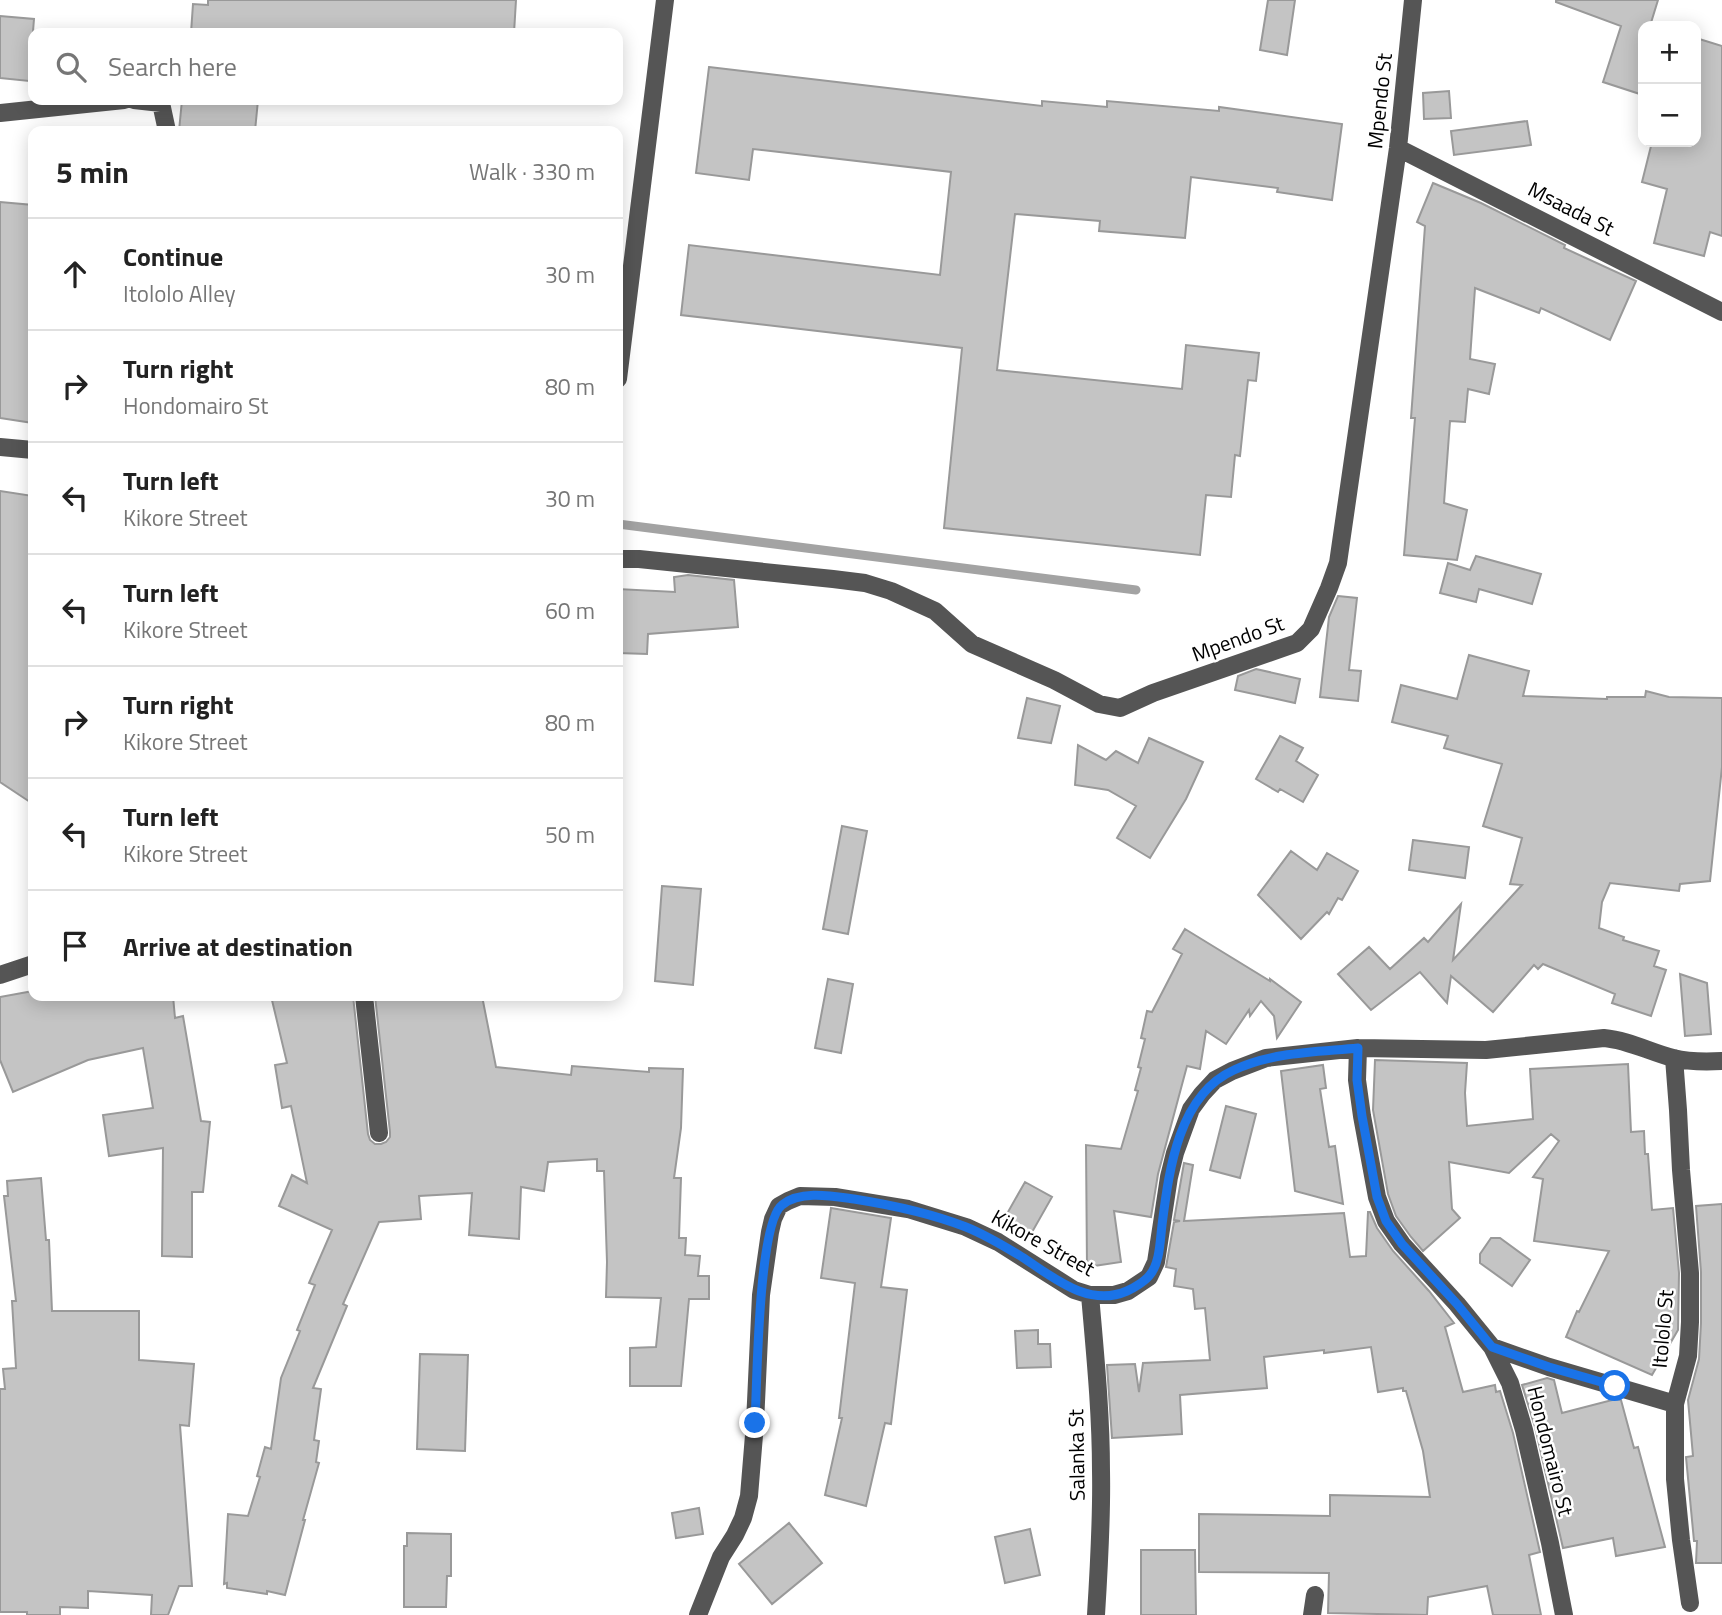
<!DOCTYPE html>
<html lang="en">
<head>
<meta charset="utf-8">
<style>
	body { margin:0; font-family:"Titillium Web",sans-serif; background:#f6f6f6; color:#222 }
	.controls { position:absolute; right:21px; top:21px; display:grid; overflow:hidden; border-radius:14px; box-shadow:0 4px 18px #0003 }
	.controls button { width:63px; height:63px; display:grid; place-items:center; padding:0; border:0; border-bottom:2px solid #e0e0e0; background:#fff; color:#222; font:35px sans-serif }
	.stop { position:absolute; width:21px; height:21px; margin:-16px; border:5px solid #1a73e8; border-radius:50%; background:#fff }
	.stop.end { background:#1a73e8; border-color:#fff; box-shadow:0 2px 7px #0008 }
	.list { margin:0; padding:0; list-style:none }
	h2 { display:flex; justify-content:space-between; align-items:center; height:91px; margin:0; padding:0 28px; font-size:30px }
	h2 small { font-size:23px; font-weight:400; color:#767676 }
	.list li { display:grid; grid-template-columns:46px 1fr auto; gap:21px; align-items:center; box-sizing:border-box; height:112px; padding:0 28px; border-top:2px solid #e0e0e0 }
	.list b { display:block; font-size:26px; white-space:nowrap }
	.list p { margin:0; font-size:23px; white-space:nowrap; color:#767676 }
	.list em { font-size:23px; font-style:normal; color:#767676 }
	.icon { flex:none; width:38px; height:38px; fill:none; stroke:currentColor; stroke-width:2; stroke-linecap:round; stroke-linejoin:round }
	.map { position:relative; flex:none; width:1722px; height:1615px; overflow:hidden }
	.search { position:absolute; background:#fff; box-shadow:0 4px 18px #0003; left:28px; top:28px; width:595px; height:77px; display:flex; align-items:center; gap:18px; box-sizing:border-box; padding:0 24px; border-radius:14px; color:#767676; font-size:26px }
	.panel { position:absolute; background:#fff; box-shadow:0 4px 18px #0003; left:28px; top:126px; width:595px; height:875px; border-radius:14px }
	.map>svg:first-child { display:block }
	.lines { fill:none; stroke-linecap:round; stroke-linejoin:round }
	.stream { stroke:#a3a3a3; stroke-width:9 }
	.building { fill:#c4c4c4; stroke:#999; stroke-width:2 }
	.minor { stroke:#555; stroke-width:18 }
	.route { stroke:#1a73e8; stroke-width:9 }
	.labels { text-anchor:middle; stroke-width:5; stroke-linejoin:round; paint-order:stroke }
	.street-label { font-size:21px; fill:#000; stroke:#fff }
</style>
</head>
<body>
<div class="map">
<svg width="1722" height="1615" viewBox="0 0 1722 1615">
	<rect width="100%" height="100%" fill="#fff"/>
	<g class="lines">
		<!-- stream -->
		<path class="stream" d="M 618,524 L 1136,590"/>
	</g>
	<!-- building -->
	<path class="building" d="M 208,0 L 516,0 L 514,33 L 191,33 L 193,4 L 208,5 Z
		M 1268,0 L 1295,0 L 1287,55 L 1260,50 Z
		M 1556,0 L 1658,0 L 1650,26 L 1643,26 L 1643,95 L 1603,82 L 1621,26 L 1556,2 Z
		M 0,16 L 34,19 L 29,81 L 0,78 Z
		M 1696,38 L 1722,46 L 1722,236 L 1710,232 L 1704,256 L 1654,243 L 1667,189 L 1642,182 L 1652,142 L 1696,142 Z
		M 709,67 L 1042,106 L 1042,101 L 1107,107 L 1107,101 L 1219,111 L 1219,107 L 1342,124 L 1332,200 L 1277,192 L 1278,188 L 1191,177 L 1185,238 L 1099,231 L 1100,221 L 1015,214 L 997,370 L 1182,389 L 1186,345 L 1259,353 L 1256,381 L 1248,380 L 1240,456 L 1235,455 L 1231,497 L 1206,495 L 1200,555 L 944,528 L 962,348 L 681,315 L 689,245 L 940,275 L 951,172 L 753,149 L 749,180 L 696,173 Z
		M 1449,91 L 1451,118 L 1424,119 L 1423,93 Z
		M 182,100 L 258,100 L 255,131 L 179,131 Z
		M 1527,121 L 1531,145 L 1454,155 L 1451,131 Z
		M 1433,183 L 1481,203 L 1565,245 L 1564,248 L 1636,281 L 1610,340 L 1541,308 L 1539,313 L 1475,288 L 1470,359 L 1495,364 L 1489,394 L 1468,389 L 1465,422 L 1450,421 L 1444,503 L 1467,510 L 1457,560 L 1404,555 L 1415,418 L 1411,418 L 1425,226 L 1417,222 Z
		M 0,202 L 33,205 L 33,423 L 0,418 Z
		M 0,491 L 33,496 L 33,804 L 0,782 Z
		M 1476,556 L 1541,574 L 1532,604 L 1479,589 L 1476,602 L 1440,593 L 1448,563 L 1470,570 Z
		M 688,575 L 734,580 L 738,627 L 648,634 L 647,654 L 618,653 L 618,589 L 675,592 L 674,577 Z
		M 1338,596 L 1357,598 L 1349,670 L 1361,671 L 1358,701 L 1320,697 L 1329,617 Z
		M 1469,655 L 1529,671 L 1523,696 L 1607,699 L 1607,697 L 1645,697 L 1646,691 L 1669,697 L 1722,698 L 1722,767 L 1710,881 L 1680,884 L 1679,891 L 1610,883 L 1602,902 L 1599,928 L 1624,937 L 1623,940 L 1659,951 L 1654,966 L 1666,970 L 1651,1016 L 1612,1003 L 1615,994 L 1543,964 L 1538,969 L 1534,965 L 1493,1012 L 1451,976 L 1447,1003 L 1420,972 L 1371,1010 L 1338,974 L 1369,947 L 1390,969 L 1424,938 L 1428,942 L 1461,904 L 1453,960 L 1522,885 L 1510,884 L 1522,838 L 1483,826 L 1502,764 L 1444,748 L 1448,736 L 1392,722 L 1401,685 L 1457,699 Z
		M 1256,669 L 1300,679 L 1295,703 L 1235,690 L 1238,676 Z
		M 1027,698 L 1060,706 L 1051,743 L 1018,738 Z
		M 1280,736 L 1303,748 L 1296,761 L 1318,775 L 1303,802 L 1280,789 L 1278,792 L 1256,779 Z
		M 1149,738 L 1203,762 L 1186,799 L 1150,858 L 1117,838 L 1136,806 L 1108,790 L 1075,785 L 1078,745 L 1106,760 L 1116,751 L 1138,763 Z
		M 842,826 L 867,831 L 848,934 L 823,929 Z
		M 1413,840 L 1469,847 L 1465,878 L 1409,870 Z
		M 1291,851 L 1317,870 L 1327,853 L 1358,871 L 1342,900 L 1338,898 L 1329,914 L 1327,912 L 1301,939 L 1258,895 Z
		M 662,886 L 701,889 L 693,985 L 655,981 Z
		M 1185,929 L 1270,981 L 1270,979 L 1301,1002 L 1277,1038 L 1274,1016 L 1261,1001 L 1250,1016 L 1249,1010 L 1226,1044 L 1206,1031 L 1200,1069 L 1187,1066 L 1158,1174 L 1151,1217 L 1114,1211 L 1121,1262 L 1087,1267 L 1086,1145 L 1121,1149 L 1138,1091 L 1135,1090 L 1141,1068 L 1138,1067 L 1145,1039 L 1141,1038 L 1147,1011 L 1152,1012 L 1182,954 L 1173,949 Z
		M 1680,974 L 1707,983 L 1711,1034 L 1685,1036 Z
		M 828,979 L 853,984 L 841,1053 L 815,1048 Z
		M 33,991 L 33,996 L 173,996 L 175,1018 L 183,1016 L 201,1121 L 210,1122 L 203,1192 L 192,1192 L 192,1257 L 162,1256 L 163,1148 L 109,1156 L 103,1115 L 153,1108 L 143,1048 L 88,1060 L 13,1092 L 0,1060 L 0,997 Z
		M 271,996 L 353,996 L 368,1134 L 370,1140 L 375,1144 L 381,1144 L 386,1142 L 390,1137 L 390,1132 L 375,996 L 482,996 L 496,1067 L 571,1075 L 572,1066 L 649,1072 L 649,1068 L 683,1069 L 681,1128 L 674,1178 L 681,1178 L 679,1238 L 686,1238 L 685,1255 L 700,1256 L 698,1276 L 709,1276 L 709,1299 L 689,1299 L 681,1386 L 630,1386 L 630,1348 L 656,1347 L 661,1298 L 606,1297 L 607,1262 L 604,1171 L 597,1171 L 597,1159 L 548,1162 L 544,1191 L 521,1187 L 519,1239 L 469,1235 L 472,1193 L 419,1196 L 421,1219 L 379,1222 L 343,1304 L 347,1306 L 313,1388 L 321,1389 L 314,1440 L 319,1441 L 316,1462 L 319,1463 L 303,1520 L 305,1520 L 285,1595 L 267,1591 L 267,1594 L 227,1588 L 227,1583 L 224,1584 L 228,1514 L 248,1516 L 260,1477 L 257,1476 L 265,1447 L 271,1449 L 281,1378 L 300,1331 L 297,1330 L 315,1285 L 309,1283 L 332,1230 L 279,1206 L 292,1175 L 307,1183 L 291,1106 L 282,1108 L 275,1065 L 287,1063 Z
		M 1375,1060 L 1467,1063 L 1465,1093 L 1467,1126 L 1533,1119 L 1530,1069 L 1628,1064 L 1631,1132 L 1644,1131 L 1645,1154 L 1648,1154 L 1652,1210 L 1673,1208 L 1679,1273 L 1678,1330 L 1652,1375 L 1566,1337 L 1577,1311 L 1579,1312 L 1609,1251 L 1534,1241 L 1543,1179 L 1533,1177 L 1559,1141 L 1551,1134 L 1509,1173 L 1449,1162 L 1452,1209 L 1460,1218 L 1423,1251 L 1411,1237 L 1396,1216 L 1388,1194 L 1373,1110 Z
		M 1323,1065 L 1326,1088 L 1320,1089 L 1329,1147 L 1335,1146 L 1343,1204 L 1295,1191 L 1281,1071 Z
		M 1226,1106 L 1256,1114 L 1240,1178 L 1210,1170 Z
		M 1184,1163 L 1193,1165 L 1184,1221 L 1344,1213 L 1350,1257 L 1366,1256 L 1368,1212 L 1370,1212 L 1377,1228 L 1393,1251 L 1429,1291 L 1454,1323 L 1445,1327 L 1463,1392 L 1495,1385 L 1496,1392 L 1500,1391 L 1513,1433 L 1540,1552 L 1529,1555 L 1541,1615 L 1493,1615 L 1487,1586 L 1428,1597 L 1427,1615 L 1328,1613 L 1329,1573 L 1199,1572 L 1199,1514 L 1330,1516 L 1330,1495 L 1430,1497 L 1423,1451 L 1406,1391 L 1403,1391 L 1403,1388 L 1378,1392 L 1371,1347 L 1324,1353 L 1324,1350 L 1264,1357 L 1267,1388 L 1180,1395 L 1182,1434 L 1112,1438 L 1107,1365 L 1135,1364 L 1139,1392 L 1143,1363 L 1210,1360 L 1205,1308 L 1195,1309 L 1193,1289 L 1174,1286 L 1176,1269 L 1166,1267 L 1174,1222 L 1180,1221 L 1174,1220 Z
		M 41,1178 L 46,1240 L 49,1240 L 52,1311 L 139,1311 L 139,1360 L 194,1364 L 189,1426 L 180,1425 L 192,1586 L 179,1586 L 168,1615 L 151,1615 L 152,1595 L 88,1591 L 88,1608 L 60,1607 L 60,1615 L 27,1615 L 27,1612 L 0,1612 L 0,1389 L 5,1389 L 3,1369 L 16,1368 L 12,1301 L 16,1301 L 4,1196 L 8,1196 L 7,1181 Z
		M 1025,1182 L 1052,1197 L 1031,1234 L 1004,1219 Z
		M 1722,1204 L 1722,1563 L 1696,1563 L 1697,1541 L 1694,1541 L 1686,1457 L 1693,1456 L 1688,1400 L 1699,1359 L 1701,1323 L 1701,1272 L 1696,1206 Z
		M 831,1208 L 891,1218 L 881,1287 L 907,1290 L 891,1424 L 885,1423 L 866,1506 L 825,1495 L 842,1418 L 839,1418 L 855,1283 L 821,1278 Z
		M 1491,1238 L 1500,1238 L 1530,1260 L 1512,1286 L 1480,1263 L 1480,1254 Z
		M 1038,1330 L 1038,1344 L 1050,1344 L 1051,1367 L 1017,1368 L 1015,1331 Z
		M 420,1354 L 468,1355 L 465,1451 L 417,1449 Z
		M 1547,1378 L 1554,1380 L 1562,1413 L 1616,1399 L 1621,1400 L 1634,1448 L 1638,1447 L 1665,1547 L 1616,1556 L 1613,1538 L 1563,1548 L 1535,1427 L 1522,1385 Z
		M 699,1508 L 703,1534 L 676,1538 L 672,1513 Z
		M 789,1523 L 822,1563 L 772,1604 L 739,1564 Z
		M 1030,1529 L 1040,1575 L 1005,1583 L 995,1537 Z
		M 407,1533 L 451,1534 L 451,1576 L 447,1576 L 446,1607 L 404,1607 L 404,1546 L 407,1546 Z
		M 1141,1550 L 1195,1550 L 1196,1615 L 1141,1615 Z"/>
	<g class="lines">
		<!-- minor -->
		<path class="minor" d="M 134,100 L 161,103 L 167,131
			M 0,113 L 124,100
			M 1398,148 L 1722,312
			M 618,379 L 665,0
			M 0,447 L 33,450
			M 618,559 L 639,559 L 833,579 L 865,583 L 891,591 L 935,611 L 972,644 L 1054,680 L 1099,704 L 1120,708 L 1153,693 L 1297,643 L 1311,629 L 1329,588 L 1338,563 L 1398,148 L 1413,0
			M 0,975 L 33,964
			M 364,996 L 379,1133
			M 1358,1048 L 1357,1080 L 1362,1116 L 1377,1197 L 1386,1221 L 1402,1244 L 1457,1304 L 1492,1347 L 1510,1383 L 1524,1430 L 1550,1543 L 1564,1615
			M 1674,1058 L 1678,1110 L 1681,1170 L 1690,1273 L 1690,1322 L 1688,1356 L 1675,1404 L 1675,1479 L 1681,1540 L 1690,1603
			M 1090,1295 C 1095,1353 1101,1412 1101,1471 C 1102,1519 1099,1567 1096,1615
			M 1492,1347 L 1549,1367 L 1675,1404
			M 698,1615 L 721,1557 L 735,1535 L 743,1518 L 749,1496 L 755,1423 L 761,1295 L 770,1232 L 773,1219 L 779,1206 L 788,1201 L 800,1196 L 835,1197 L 908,1209 L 966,1227 L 998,1242 L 1074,1290 L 1090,1295 L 1114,1295 L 1128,1291 L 1149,1277 L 1156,1262 L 1169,1177 L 1175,1153 L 1191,1109 L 1202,1094 L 1215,1080 L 1232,1071 L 1266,1058 L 1358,1048 L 1486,1050 L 1604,1038 C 1628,1040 1650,1052 1673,1058 C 1689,1062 1705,1062 1722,1061
			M 1312,1615 L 1315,1595"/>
	</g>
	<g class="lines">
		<!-- route -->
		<path class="route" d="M 755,1423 C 757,1387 758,1223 782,1205 C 800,1190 832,1196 854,1199 C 892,1205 930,1213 966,1227 C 986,1235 1004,1246 1022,1257 C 1053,1277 1088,1308 1127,1291 C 1134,1288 1145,1281 1149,1276 C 1160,1264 1160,1241 1162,1225 C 1169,1171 1178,1095 1234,1070 C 1272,1052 1317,1052 1358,1048 L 1357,1080 L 1362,1116 L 1377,1197 L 1386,1221 L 1402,1244 L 1457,1304 L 1492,1347 L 1549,1367 L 1615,1386"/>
	</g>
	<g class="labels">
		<!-- street labels -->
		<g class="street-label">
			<text transform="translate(1380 101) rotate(-84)" y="7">Mpendo St</text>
			<text transform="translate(1571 209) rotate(27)" y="7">Msaada St</text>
			<text transform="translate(1238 639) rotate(-20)" y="7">Mpendo St</text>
			<text transform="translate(1043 1243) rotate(29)" y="7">Kikore Street</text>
			<text transform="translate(1663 1329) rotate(-85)" y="7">Itololo St</text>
			<text transform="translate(1550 1451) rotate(76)" y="7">Hondomairo St</text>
			<text transform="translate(1077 1455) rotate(-91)" y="7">Salanka St</text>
		</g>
	</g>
</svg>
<div class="controls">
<button>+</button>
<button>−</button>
</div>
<div class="stop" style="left:1615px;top:1386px"></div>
<div class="stop end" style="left:755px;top:1423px"></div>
<div class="search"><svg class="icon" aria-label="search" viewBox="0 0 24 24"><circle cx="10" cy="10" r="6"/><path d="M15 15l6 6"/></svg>Search here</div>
<section class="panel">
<h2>5 min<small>Walk · 330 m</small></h2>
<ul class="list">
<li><svg class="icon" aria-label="ahead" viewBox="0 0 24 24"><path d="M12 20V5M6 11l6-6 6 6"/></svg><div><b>Continue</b><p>Itololo Alley</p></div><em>30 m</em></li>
<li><svg class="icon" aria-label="right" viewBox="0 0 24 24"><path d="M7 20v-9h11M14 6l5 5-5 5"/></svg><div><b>Turn right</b><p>Hondomairo St</p></div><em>80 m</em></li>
<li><svg class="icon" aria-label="left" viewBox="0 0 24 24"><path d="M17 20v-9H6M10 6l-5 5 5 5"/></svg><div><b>Turn left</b><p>Kikore Street</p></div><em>30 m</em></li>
<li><svg class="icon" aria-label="left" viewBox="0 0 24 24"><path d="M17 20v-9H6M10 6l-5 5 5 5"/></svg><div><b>Turn left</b><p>Kikore Street</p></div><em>60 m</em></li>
<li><svg class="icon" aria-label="right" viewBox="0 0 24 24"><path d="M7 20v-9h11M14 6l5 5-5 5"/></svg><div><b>Turn right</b><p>Kikore Street</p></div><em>80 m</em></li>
<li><svg class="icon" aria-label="left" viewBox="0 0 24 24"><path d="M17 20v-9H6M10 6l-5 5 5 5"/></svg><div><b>Turn left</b><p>Kikore Street</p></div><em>50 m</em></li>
<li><svg class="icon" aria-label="arrive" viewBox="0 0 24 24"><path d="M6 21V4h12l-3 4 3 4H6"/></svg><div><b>Arrive at destination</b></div></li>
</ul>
</section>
</div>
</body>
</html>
